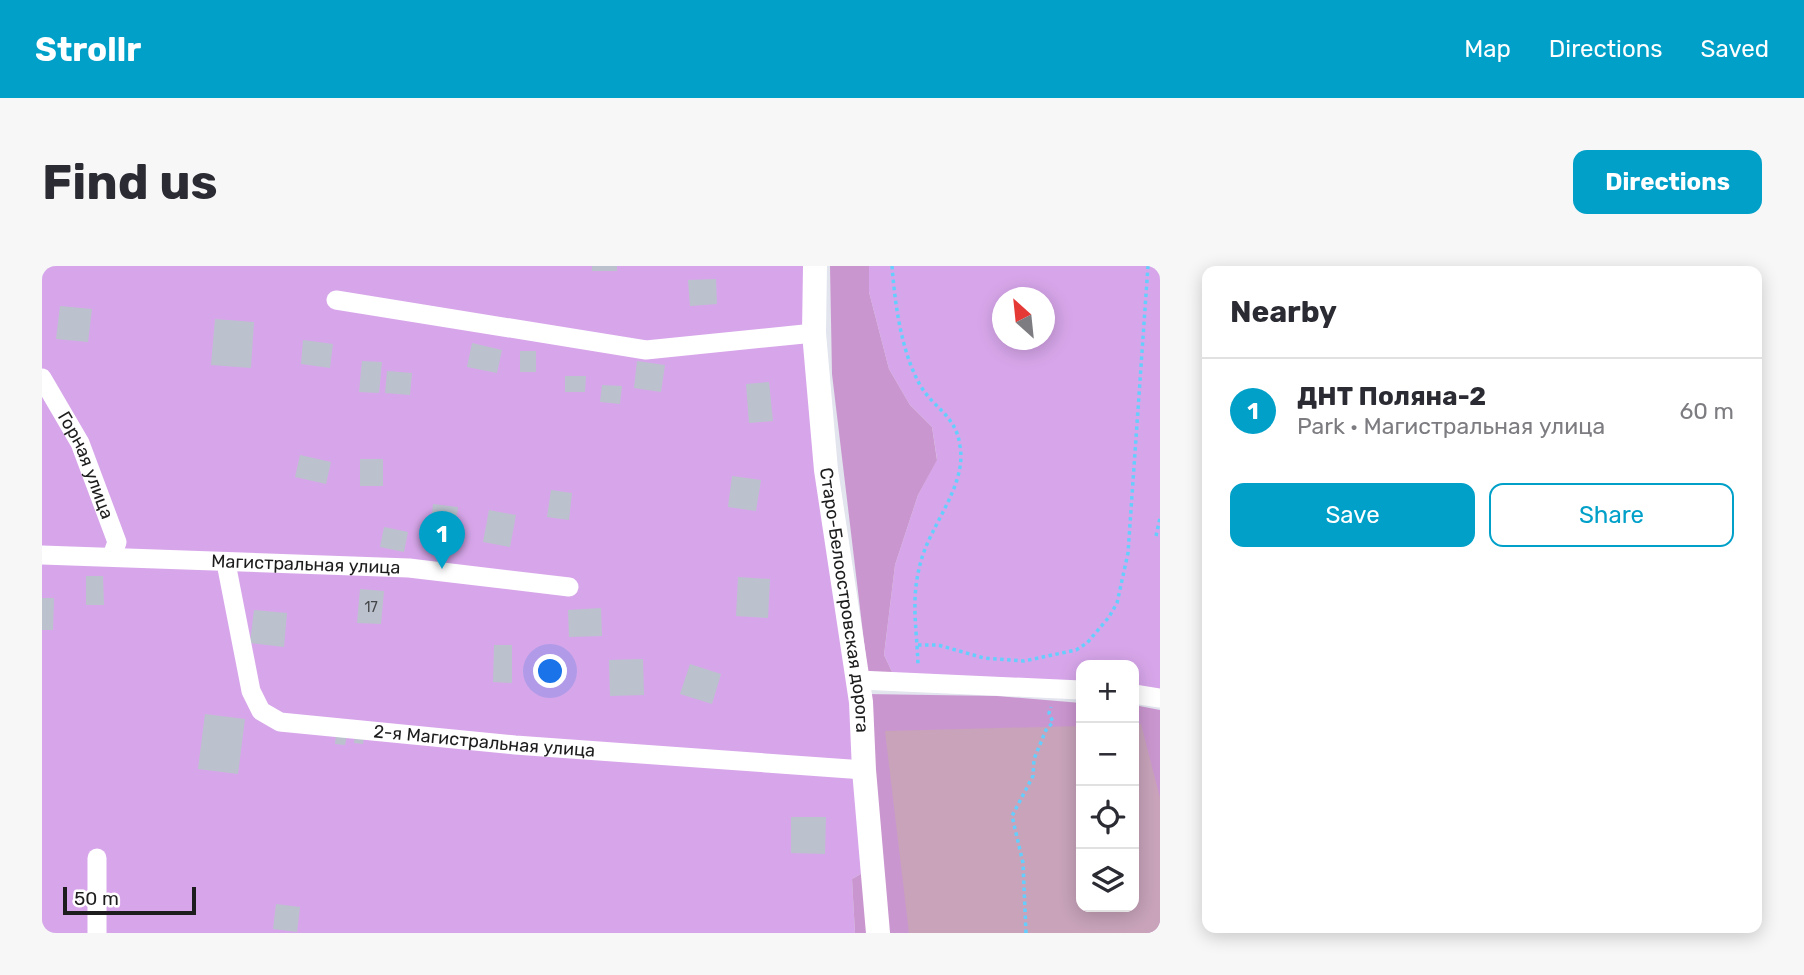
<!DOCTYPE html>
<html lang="en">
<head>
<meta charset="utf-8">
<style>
	body { margin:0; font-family:Rubik,sans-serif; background:#f7f7f7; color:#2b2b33 }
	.controls { position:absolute; right:21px; bottom:21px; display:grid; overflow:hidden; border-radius:14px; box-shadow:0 4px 18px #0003 }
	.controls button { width:63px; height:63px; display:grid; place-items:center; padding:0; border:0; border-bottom:2px solid #e1e1e2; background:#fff; color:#2b2b33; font:35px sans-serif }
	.compass { position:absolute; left:950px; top:21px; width:63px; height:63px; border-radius:50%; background:#fff; box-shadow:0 4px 18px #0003; rotate:333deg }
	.scale { position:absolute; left:21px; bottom:18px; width:133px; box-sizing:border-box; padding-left:7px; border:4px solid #1d1d1d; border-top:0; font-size:19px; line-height:24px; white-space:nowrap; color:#1d1d1d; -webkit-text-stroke:5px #fff; paint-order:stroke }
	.you { position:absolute; left:509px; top:406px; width:24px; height:24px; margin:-18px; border:5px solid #fff; border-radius:50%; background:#1a73e8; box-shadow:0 0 0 10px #1a73e833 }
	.badge { display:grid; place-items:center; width:46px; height:46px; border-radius:50%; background:#00a0c9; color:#fff; font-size:23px; font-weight:700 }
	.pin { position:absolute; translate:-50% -58px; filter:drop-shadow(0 2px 4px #0008) }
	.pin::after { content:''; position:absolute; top:37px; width:24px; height:21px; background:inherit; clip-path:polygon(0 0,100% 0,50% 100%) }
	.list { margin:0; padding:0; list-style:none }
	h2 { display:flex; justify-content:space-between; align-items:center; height:91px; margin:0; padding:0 28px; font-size:30px }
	h2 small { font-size:23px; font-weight:400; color:#7c7c81 }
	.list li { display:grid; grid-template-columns:46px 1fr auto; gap:21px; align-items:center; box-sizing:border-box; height:105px; padding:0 28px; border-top:2px solid #e1e1e2 }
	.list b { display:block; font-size:26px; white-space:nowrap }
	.list p { margin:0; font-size:23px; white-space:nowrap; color:#7c7c81 }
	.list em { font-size:23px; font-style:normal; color:#7c7c81 }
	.actions { display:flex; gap:14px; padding:21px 28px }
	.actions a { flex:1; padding:16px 0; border:2px solid #00a0c9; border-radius:14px; text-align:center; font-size:24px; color:#00a0c9 }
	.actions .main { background:#00a0c9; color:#fff }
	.icon { flex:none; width:38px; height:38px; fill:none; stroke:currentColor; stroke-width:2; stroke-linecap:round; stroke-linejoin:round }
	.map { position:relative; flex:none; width:1118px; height:667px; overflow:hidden; border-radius:14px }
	header { display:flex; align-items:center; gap:42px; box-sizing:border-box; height:98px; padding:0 35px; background:#00a0c9; color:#fff }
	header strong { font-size:33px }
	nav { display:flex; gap:38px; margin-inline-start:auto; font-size:24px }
	.intro { display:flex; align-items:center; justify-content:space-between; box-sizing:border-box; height:168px; padding:0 42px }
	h1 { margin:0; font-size:49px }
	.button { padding:18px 32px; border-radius:14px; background:#00a0c9; color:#fff; font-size:24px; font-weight:700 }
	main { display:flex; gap:42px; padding:0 42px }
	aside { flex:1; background:#fff; border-radius:14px; box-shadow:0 4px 18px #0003 }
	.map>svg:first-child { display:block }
	.grass { fill:#d7a6ea; fill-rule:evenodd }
	.forest { fill:#ca96cf }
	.cemetery { fill:#c8a3ba }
	.building { fill:#bbc2ce }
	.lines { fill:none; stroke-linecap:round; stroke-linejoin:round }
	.path { stroke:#65cefd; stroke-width:3.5; stroke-dasharray:3.5 3.5; stroke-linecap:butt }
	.minor { stroke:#fff; stroke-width:19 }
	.tertiary { stroke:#fff; stroke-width:24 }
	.labels { text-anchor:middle; stroke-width:6; stroke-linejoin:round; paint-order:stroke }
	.number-label { font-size:14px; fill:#444649 }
	.street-label { font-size:18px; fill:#1d1d1d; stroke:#fff }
</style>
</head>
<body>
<header>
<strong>Strollr</strong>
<nav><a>Map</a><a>Directions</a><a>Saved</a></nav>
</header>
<div class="intro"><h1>Find us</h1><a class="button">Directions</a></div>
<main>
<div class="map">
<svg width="1118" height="667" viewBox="0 0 1118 667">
	<rect width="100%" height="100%" fill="#e2e4ee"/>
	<!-- grass -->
	<path class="grass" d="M 0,0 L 773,0 L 831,601 L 810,613 L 813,667 L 0,667 Z
		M 827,0 L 1118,0 L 1118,436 L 1092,432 L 1092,399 L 1039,399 L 1039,419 L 852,410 L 842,389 L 853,299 L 876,229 L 895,193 L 890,161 L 868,139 L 847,103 L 827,26 ZM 960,32 L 1002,32 L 1002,74 L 960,74 Z"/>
	<!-- forest -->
	<path class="forest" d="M 788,0 L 827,0 L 827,26 L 847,103 L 868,139 L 890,161 L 895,194 L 876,229 L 853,299 L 842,389 L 852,410 L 826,409 L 790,108 Z
		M 823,428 L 955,430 L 1039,437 L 1039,641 L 1092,641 L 1092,439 L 1118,444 L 1118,667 L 813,667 L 810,613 L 831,601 Z"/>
	<!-- cemetery -->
	<path class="cemetery" d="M 1099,458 L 1118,532 L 1118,667 L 867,667 L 843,465 L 1039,460 L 1039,641 L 1092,641 L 1092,459 Z"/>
	<!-- building -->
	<path class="building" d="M 550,0 L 575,0 L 575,5 L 550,5 Z
		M 674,13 L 675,38 L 648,40 L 646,14 Z
		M 18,40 L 50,43 L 46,76 L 14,73 Z
		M 173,53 L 212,56 L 209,102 L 169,99 Z
		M 261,74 L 291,78 L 288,102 L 259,98 Z
		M 430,77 L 460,84 L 455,107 L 425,101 Z
		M 478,85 L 494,85 L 494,106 L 478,106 Z
		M 320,95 L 340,96 L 337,127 L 317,126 Z
		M 595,95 L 623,99 L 619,126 L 592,122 Z
		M 345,105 L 370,107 L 368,129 L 343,127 Z
		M 523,110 L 544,110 L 543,126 L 523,126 Z
		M 727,116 L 731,155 L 707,157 L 704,118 Z
		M 560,119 L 580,120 L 578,138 L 558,136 Z
		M 258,189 L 289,196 L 284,218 L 253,211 Z
		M 318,193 L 341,193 L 341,220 L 318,220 Z
		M 690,210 L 719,214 L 714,245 L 686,241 Z
		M 509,224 L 530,227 L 527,254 L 505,251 Z
		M 391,238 L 416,241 L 412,279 L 387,277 Z
		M 447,244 L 474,249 L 468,281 L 441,276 Z
		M 342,261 L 366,266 L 362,286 L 338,281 Z
		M 44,310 L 61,310 L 62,339 L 44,339 Z
		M 696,311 L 728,313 L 726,352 L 694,350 Z
		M 318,323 L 342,325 L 339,358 L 315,357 Z
		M 0,332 L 12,332 L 11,364 L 0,364 Z
		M 559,342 L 560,370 L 527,371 L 526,344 Z
		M 212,344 L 245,347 L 242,381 L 208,377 Z
		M 452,379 L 470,379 L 470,417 L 451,416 Z
		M 601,393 L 602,429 L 568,430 L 567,394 Z
		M 648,398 L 679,408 L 670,438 L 638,428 Z
		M 163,448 L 203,453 L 196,508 L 156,503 Z
		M 295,458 L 323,462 L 321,478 L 312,477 L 313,469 L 305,469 L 303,479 L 293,478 Z
		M 749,551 L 784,551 L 783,588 L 749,587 Z
		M 234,638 L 258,641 L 255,666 L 231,663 Z"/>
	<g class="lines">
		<!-- path -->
		<path class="path" d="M 850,0 C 853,38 859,85 878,119 C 892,143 914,149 918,180 C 925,219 889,258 879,295 C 868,334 875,361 876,400
			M 1114,270 L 1118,252
			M 876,379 L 896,379 L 942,392 L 982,395 L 1034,384 L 1045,377 L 1067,351 L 1075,337 L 1086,287 L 1106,0
			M 984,667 L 981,597 L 970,550 L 991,510 L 992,493 L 1004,464 L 1011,456 L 1007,447 L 1009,441"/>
		<!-- minor -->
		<g class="minor">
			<path d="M 294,34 L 604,84 L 772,67"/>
			<path id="s1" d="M 0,112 L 38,177 L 75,276 L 70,290"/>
			<path id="s2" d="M 0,289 L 367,302 L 527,321"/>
			<path id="s3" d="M 184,297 L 209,425 L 219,445 L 238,456 L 473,479 L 822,504"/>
			<path d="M 817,414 L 1039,424"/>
			<path d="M 1092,428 L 1118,432"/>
			<path d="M 55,667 L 55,592"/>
		</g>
		<!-- tertiary -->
		<path class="tertiary" id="s4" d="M 773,0 L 772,67 L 784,204 L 819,436 L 822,504 L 836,667"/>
	</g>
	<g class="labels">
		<!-- number labels -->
		<g class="number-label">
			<text x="329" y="346">17</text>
		</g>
		<!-- street labels -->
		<g class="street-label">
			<text dy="6" stroke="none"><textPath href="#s1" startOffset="98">Горная улица</textPath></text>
			<text dy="6" stroke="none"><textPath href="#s2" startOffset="264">Магистральная улица</textPath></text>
			<text dy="6" stroke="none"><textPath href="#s4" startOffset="336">Старо-Белоостровская дорога</textPath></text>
			<text dy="6" stroke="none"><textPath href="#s3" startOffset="380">2-я Магистральная улица</textPath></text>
		</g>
	</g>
</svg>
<div class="controls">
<button>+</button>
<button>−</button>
<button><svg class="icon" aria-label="locate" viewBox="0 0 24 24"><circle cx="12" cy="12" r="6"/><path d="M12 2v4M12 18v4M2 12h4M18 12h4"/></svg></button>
<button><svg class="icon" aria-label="layers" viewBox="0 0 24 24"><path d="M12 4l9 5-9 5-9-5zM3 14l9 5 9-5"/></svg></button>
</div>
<svg class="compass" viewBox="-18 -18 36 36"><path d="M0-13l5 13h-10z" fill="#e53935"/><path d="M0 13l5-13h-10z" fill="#7c7c81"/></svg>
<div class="scale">50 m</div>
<div class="you"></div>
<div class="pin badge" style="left:400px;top:303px">1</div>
</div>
<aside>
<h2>Nearby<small></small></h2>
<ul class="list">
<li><span class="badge">1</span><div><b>ДНТ Поляна-2</b><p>Park · Магистральная улица</p></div><em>60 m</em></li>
</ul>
<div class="actions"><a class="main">Save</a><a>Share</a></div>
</aside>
</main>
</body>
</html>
